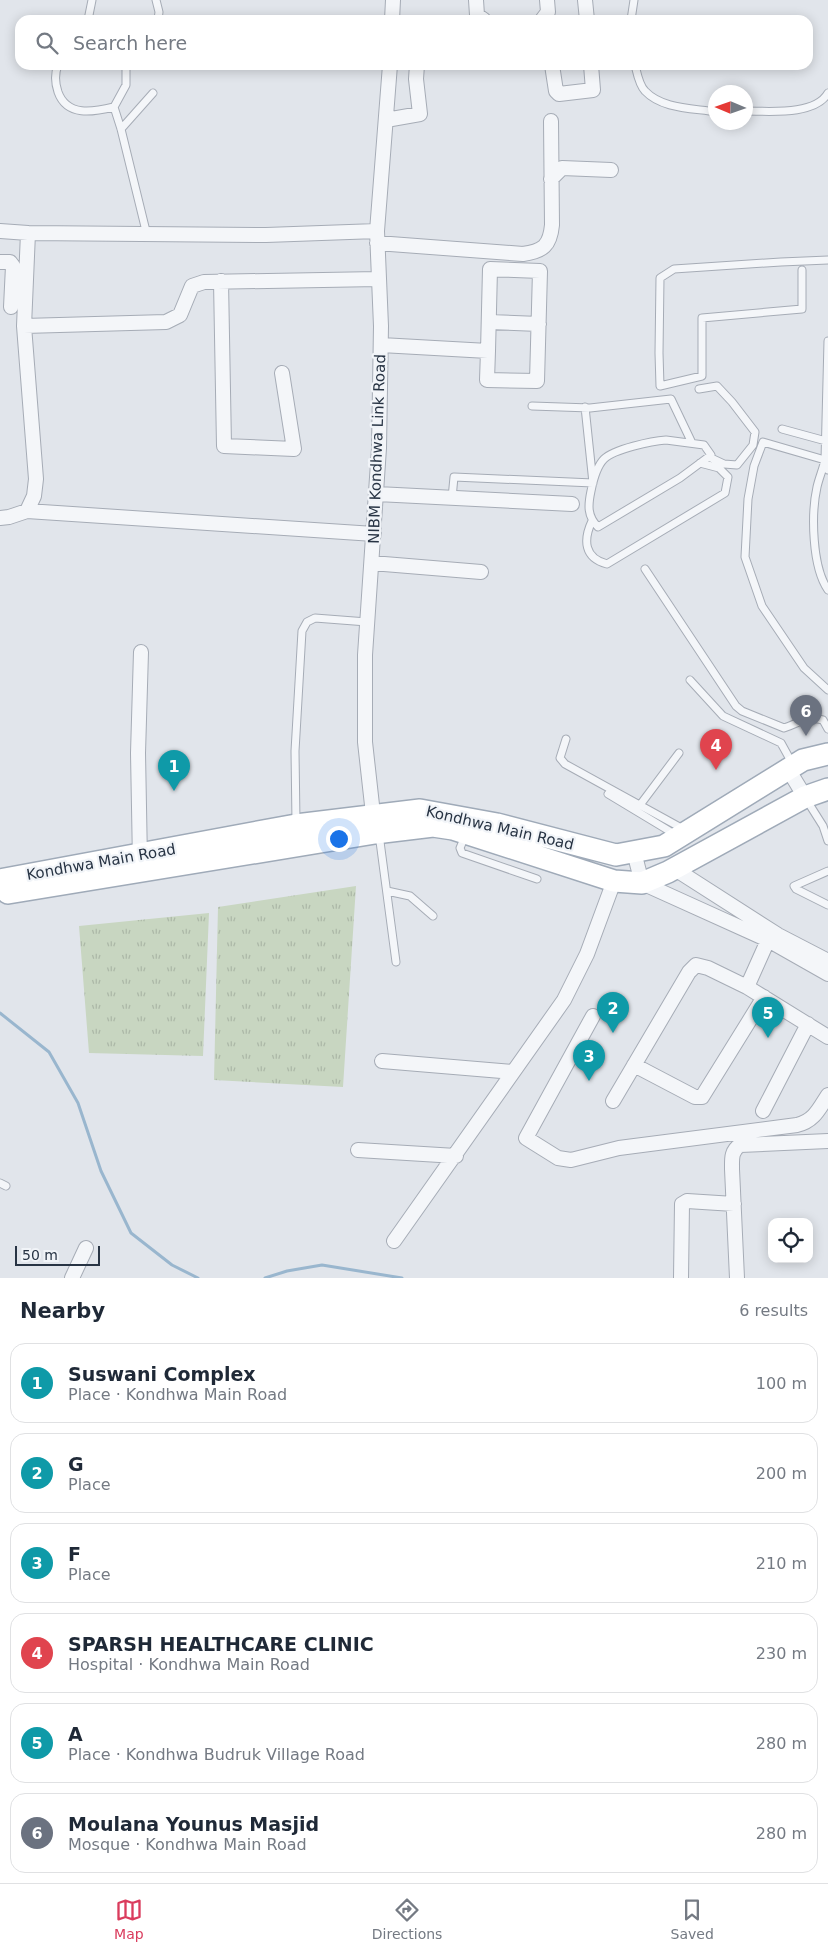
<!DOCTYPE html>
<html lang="en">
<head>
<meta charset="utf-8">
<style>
	body { margin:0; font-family:"DejaVu Sans",sans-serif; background:#f2f2f3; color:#1f2937 }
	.controls { position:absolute; right:15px; bottom:15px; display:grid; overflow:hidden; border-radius:10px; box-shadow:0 2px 12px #0003 }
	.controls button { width:45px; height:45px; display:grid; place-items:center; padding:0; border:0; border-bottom:1px solid #e0e1e3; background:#fff; color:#1f2937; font:25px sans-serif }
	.compass { position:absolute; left:708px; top:85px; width:45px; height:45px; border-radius:50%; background:#fff; box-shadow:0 2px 12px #0003; rotate:272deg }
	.scale { position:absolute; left:15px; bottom:12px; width:85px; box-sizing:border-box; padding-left:5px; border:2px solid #283444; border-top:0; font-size:14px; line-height:18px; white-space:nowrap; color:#283444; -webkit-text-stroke:4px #f1f4f8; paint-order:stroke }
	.you { position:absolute; left:338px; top:838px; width:18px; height:18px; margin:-12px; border:4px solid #fff; border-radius:50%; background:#1a73e8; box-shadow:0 0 0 8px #1a73e833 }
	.badge { display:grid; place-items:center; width:32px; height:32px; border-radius:50%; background:#da3c5d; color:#fff; font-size:16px; font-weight:700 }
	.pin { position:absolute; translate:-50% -41px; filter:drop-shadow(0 1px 2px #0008) }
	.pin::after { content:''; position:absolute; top:26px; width:18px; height:15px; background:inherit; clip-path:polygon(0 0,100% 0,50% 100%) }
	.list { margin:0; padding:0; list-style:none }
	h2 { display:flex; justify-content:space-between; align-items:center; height:65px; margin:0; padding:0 20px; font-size:21px }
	h2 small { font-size:16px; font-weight:400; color:#747a83 }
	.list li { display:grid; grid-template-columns:32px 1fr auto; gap:15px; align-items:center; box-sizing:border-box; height:80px; margin:0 10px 10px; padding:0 10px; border:1px solid #e0e1e3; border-radius:15px }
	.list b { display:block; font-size:19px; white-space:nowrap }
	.list p { margin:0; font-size:16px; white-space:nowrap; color:#747a83 }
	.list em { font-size:16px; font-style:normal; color:#747a83 }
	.icon { flex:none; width:28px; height:28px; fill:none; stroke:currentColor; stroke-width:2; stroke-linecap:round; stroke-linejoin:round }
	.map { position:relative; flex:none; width:828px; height:1278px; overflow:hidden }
	.search { position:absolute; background:#fff; box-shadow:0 2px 12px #0003; left:15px; right:15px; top:15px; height:55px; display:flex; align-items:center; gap:12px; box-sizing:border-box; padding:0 18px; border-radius:15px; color:#747a83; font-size:19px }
	.sheet { height:605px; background:#fff }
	nav { display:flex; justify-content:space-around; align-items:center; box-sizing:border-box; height:70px; border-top:1px solid #e0e1e3; background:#fff; font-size:14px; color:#747a83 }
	nav a { display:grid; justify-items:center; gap:2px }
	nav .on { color:#da3c5d }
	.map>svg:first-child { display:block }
	.grass { fill:url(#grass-tufts) }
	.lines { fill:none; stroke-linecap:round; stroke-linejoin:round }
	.stream { stroke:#99b6ce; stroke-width:3 }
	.service-casing { stroke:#a6acb6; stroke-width:9 }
	.minor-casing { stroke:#a6acb6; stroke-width:16 }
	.primary-casing { stroke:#9faab8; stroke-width:24 }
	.service { stroke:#f4f6f9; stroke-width:7 }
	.minor { stroke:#f4f6f9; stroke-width:14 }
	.primary { stroke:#fff; stroke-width:21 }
	.labels { text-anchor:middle; stroke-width:4.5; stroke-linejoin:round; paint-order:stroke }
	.street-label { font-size:15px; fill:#283444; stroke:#f1f4f8 }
</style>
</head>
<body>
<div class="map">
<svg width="828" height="1278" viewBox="0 0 828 1278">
	<defs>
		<pattern id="grass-tufts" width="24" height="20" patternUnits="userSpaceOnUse" patternTransform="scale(1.25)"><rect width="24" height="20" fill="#c8d6c1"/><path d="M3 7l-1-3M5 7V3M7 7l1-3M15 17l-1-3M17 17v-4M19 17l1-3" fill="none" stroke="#acb8a7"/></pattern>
	</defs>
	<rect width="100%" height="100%" fill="#e1e5eb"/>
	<!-- grass -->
	<path class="grass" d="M 356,886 L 343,1087 L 214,1080 L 218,907 Z
		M 209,913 L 203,1056 L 89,1053 L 79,926 Z"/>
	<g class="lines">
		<!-- stream -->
		<path class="stream" d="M 0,1013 L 49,1052 L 78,1103 L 101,1171 L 131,1233 L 172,1265 L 198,1278
			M 265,1278 L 287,1271 L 322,1265 L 402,1278"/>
		<defs>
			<path id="service" d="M 156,0 L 159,12 L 158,20
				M 88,20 L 92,0
				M 631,20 L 634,0
				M 58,65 C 54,75 55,83 58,92 C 67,117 93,112 114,107 L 126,85 L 126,65
				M 635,65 C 637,73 639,85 645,91 C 662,109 692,108 716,112
				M 114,107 L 121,129 L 147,235
				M 746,111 C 768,111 815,116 828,93
				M 121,129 L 153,93
				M 802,270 L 802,309 L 702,318 L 702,376 L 660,386 L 659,353 L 660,278 L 674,269 L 781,262 L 828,260
				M 828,341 L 825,460 L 828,470
				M 699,389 L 717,386 L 732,402 L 755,432 L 753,445 L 737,465 L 724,464 L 709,457
				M 532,406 L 590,408 L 671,399 L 692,443
				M 782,429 L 826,441
				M 666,440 L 704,445 L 711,455 L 680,478 L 598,527 C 587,516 588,505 591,491 C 593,481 596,467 604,459 C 614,449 652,441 666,440 Z
				M 452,498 L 454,477 L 593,483 L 585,407
				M 592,521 C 583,540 584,558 607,564 L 725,493 L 728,477 L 719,468 L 700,463
				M 645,569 L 736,706 L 742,711 L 784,728 C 800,723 804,716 823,720 L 828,729
				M 828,590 C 812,567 811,514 817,487 C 819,478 823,469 825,460 L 763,442 L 754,466 L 748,499 L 745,557 L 762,606 L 804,668 L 828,690
				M 690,680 L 723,716 L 781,743 L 792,763
				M 566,739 L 560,758 L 565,764 L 685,830
				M 608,794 L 676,835
				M 806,799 L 823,826 L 828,841
				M 640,805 L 679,753
				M 296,822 L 295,751 L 302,631 L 307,622 L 315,618 L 367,622
				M 379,834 L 396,962
				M 465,836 L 460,848 L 462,853 L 537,879
				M 828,871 L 794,886 L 796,889 L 828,905
				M 387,891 L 410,896 L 433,916
				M 0,1183 L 6,1186"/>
			<path id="minor" d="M 476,0 L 477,15 L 484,20
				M 585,0 L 587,20
				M 392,20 L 393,0
				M 542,20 L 548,12 L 547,0
				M 552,65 L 556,91 L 559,94 L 593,90 L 591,65
				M 386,120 L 420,114 L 416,79 L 417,65
				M 551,179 L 562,168 L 611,170
				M 0,231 L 28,233 L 24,326 L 36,479 L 34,496 L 27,511
				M 28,233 L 266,235 L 377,231
				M 377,243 L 523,254 C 543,251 550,246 552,225 L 551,121
				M 0,262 L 10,262 L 13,266 L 11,307
				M 221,281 L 224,446 L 294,449 L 282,373
				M 489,322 L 539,324
				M 24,326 L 166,322 L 180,315 L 192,286 L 204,282 L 378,279
				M 381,345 L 488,351 L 490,269 L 540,271 L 537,381 L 487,380 L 488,351
				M 377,494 L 572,504
				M 0,518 L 9,517 L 27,511 L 374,534
				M 372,563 L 481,572
				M 788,769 L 805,797
				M 374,823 L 365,742 L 365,655 L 379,448 L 381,326 L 377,231 L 390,65
				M 634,852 L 642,883 L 768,940 L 828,974
				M 140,861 L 138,753 L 141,652
				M 675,869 L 778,935 L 828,961
				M 747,987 L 828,1037
				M 593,1016 L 526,1138 L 558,1158 L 571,1160 L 619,1148 L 797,1125 C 814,1121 819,1109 828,1095
				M 382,1061 L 513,1072
				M 634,1065 L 695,1097 L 702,1097 L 764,997
				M 613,1101 L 689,972 L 696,965 L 708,968 L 747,987 L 768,940
				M 763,1111 L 808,1024
				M 358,1150 L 456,1156
				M 394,1241 L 564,1000 L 587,954 L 614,881
				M 72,1278 L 86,1248
				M 681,1278 L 682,1204 L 687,1201 L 734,1204
				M 737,1278 L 732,1169 C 732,1159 731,1151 740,1145 L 828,1141"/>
			<path id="primary" d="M 0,880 L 296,825 L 420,810 L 497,824 L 616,855 L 664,846 L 803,760 L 828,754
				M 8,893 L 375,833 L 433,826 L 453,829 L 614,881 L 642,883 L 668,872 L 805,797 L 828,789"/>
		</defs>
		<!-- service casing -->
		<use href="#service" class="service-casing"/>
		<!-- minor casing -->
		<use href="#minor" class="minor-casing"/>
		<!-- primary casing -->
		<use href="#primary" class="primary-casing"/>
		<!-- service -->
		<use href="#service" class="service"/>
		<!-- minor -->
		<use href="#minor" class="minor"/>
		<!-- primary -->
		<use href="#primary" class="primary"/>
	</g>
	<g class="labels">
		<!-- street labels -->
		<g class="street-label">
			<text transform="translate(377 449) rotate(-88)" y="5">NIBM Kondhwa Link Road</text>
			<text transform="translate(500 828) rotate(13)" y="5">Kondhwa Main Road</text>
			<text transform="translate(101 862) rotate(-10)" y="5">Kondhwa Main Road</text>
		</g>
	</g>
</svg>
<div class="controls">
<button><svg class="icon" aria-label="locate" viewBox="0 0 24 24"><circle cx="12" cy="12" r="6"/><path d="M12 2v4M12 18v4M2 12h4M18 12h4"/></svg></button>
</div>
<svg class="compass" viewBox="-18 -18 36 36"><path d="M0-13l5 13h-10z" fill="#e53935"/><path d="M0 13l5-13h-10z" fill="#747a83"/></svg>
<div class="scale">50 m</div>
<div class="you"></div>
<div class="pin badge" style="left:174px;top:791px;background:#0f9aa8">1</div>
<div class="pin badge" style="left:613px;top:1033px;background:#0f9aa8">2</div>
<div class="pin badge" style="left:589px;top:1081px;background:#0f9aa8">3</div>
<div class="pin badge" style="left:716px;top:770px;background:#e0444e">4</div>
<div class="pin badge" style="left:768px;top:1038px;background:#0f9aa8">5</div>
<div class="pin badge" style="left:806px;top:736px;background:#6b7280">6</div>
<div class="search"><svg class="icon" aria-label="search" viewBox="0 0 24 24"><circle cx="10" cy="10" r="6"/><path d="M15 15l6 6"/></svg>Search here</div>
</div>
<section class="sheet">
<h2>Nearby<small>6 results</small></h2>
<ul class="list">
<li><span class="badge" style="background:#0f9aa8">1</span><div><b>Suswani Complex</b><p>Place · Kondhwa Main Road</p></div><em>100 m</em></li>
<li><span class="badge" style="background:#0f9aa8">2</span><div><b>G</b><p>Place</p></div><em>200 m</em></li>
<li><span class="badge" style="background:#0f9aa8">3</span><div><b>F</b><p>Place</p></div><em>210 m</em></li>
<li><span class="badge" style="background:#e0444e">4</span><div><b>SPARSH HEALTHCARE CLINIC</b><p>Hospital · Kondhwa Main Road</p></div><em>230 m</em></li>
<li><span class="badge" style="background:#0f9aa8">5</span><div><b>A</b><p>Place · Kondhwa Budruk Village Road</p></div><em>280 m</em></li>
<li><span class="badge" style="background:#6b7280">6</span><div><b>Moulana Younus Masjid</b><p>Mosque · Kondhwa Main Road</p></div><em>280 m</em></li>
</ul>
</section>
<nav>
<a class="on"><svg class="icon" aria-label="map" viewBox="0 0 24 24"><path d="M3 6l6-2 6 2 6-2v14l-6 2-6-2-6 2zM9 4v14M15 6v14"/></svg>Map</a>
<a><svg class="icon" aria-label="directions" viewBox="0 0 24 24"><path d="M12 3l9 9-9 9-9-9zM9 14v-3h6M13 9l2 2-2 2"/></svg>Directions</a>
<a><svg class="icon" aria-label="saved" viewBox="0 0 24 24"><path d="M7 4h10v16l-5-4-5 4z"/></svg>Saved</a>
</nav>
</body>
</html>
